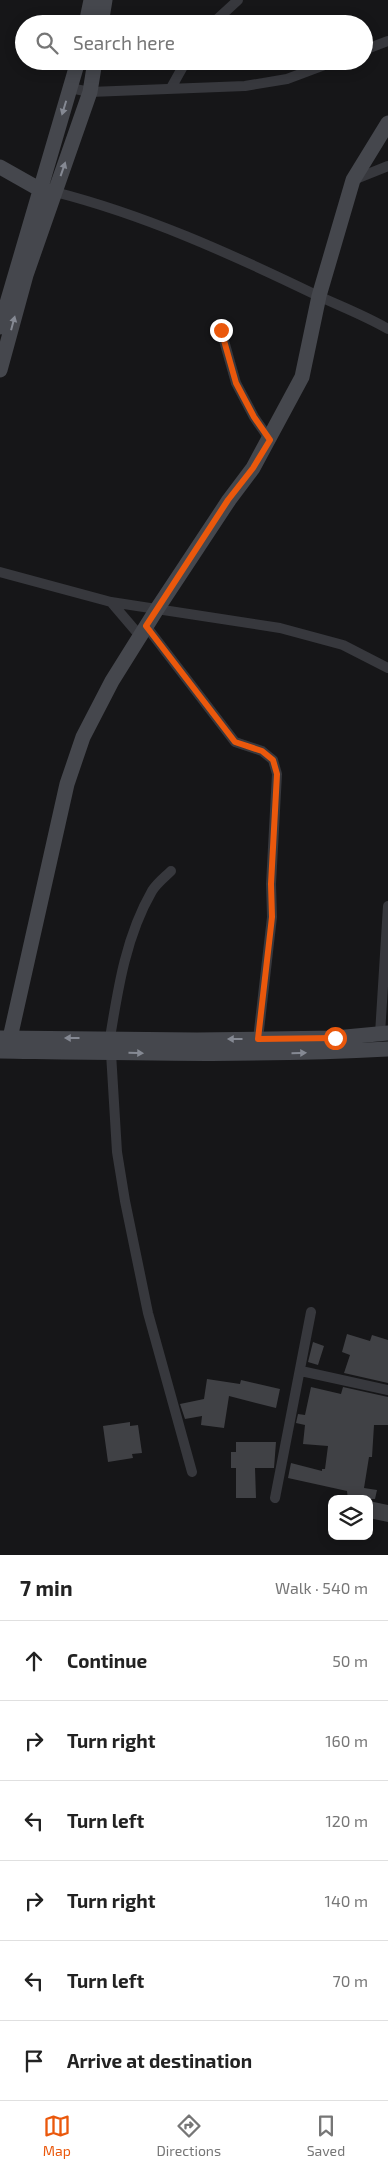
<!DOCTYPE html>
<html lang="en">
<head>
<meta charset="utf-8">
<style>
	body { margin:0; font-family:"Exo 2",sans-serif; background:#f6f6f6; color:#222 }
	.controls { position:absolute; right:15px; bottom:15px; display:grid; overflow:hidden; border-radius:10px; box-shadow:0 2px 12px #0003 }
	.controls button { width:45px; height:45px; display:grid; place-items:center; padding:0; border:0; border-bottom:1px solid #e0e0e0; background:#fff; color:#222; font:25px sans-serif }
	.stop { position:absolute; width:15px; height:15px; margin:-11px; border:4px solid #ea580c; border-radius:50%; background:#fff }
	.stop.end { background:#ea580c; border-color:#fff; box-shadow:0 1px 5px #0008 }
	.list { margin:0; padding:0; list-style:none }
	h2 { display:flex; justify-content:space-between; align-items:center; height:65px; margin:0; padding:0 20px; font-size:21px }
	h2 small { font-size:16px; font-weight:400; color:#767676 }
	.list li { display:grid; grid-template-columns:32px 1fr auto; gap:15px; align-items:center; box-sizing:border-box; height:80px; padding:0 20px; border-top:1px solid #e0e0e0 }
	.list b { display:block; font-size:19px; white-space:nowrap }
	.list em { font-size:16px; font-style:normal; color:#767676 }
	.icon { flex:none; width:28px; height:28px; fill:none; stroke:currentColor; stroke-width:2; stroke-linecap:round; stroke-linejoin:round }
	.map { position:relative; flex:none; width:388px; height:1555px; overflow:hidden }
	.search { position:absolute; background:#fff; box-shadow:0 2px 12px #0003; left:15px; right:15px; top:15px; height:55px; display:flex; align-items:center; gap:12px; box-sizing:border-box; padding:0 18px; border-radius:28px; color:#767676; font-size:19px }
	.sheet { height:545px; background:#fff }
	nav { display:flex; justify-content:space-around; align-items:center; box-sizing:border-box; height:70px; border-top:1px solid #e0e0e0; background:#fff; font-size:14px; color:#767676 }
	nav a { display:grid; justify-items:center; gap:2px }
	nav .on { color:#ea580c }
	.map>svg:first-child { display:block }
	.building { fill:#404145 }
	.lines { fill:none; stroke-linecap:round; stroke-linejoin:round }
	.street { stroke:#37383d; stroke-width:10 }
	.secondary { stroke:#45474d; stroke-width:15 }
	.oneway { fill:#858993 }
	.route { stroke:#ea580c; stroke-width:6 }
</style>
</head>
<body>
<div class="map">
<svg width="388" height="1555" viewBox="0 0 388 1555">
	<rect width="100%" height="100%" fill="#161618"/>
	<!-- building -->
	<path class="building" d="M 347,1334 L 370,1341 L 372,1335 L 388,1340 L 388,1383 L 344,1373 L 350,1355 L 342,1352 Z
		M 313,1342 L 324,1346 L 318,1365 L 308,1362 Z
		M 207,1379 L 240,1384 L 241,1380 L 280,1389 L 276,1408 L 229,1396 L 224,1428 L 201,1425 L 202,1416 L 185,1419 L 180,1404 L 204,1399 Z
		M 311,1387 L 341,1394 L 343,1387 L 388,1397 L 388,1425 L 374,1425 L 372,1457 L 369,1457 L 364,1488 L 377,1490 L 375,1499 L 348,1499 L 347,1491 L 288,1478 L 291,1463 L 322,1471 L 322,1469 L 325,1469 L 328,1446 L 303,1444 L 305,1425 L 296,1423 L 298,1414 L 305,1415 Z
		M 130,1422 L 130,1426 L 138,1425 L 142,1453 L 132,1454 L 133,1458 L 108,1462 L 103,1426 Z
		M 236,1442 L 276,1442 L 274,1468 L 255,1468 L 256,1498 L 236,1498 L 236,1468 L 231,1468 L 231,1452 L 236,1452 Z
		M 369,1501 L 388,1505 L 388,1522 L 369,1518 Z"/>
	<g class="lines">
		<!-- street -->
		<path class="street" d="M 212,24 L 238,0
			M 364,50 L 388,41
			M 70,88 L 90,92 L 245,86 L 287,79 L 335,61
			M 171,88 L 186,61
			M 353,180 L 388,166
			M 55,192 C 145,215 229,253 312,293 C 337,305 364,315 388,329
			M 221,330 L 236,383 L 254,417 L 270,440
			M 0,572 L 111,602 L 280,628 L 343,645 L 388,668
			M 111,602 L 140,636
			M 146,626 L 235,742 L 262,751 L 273,760 L 277,774 L 271,884 L 272,917 L 258,1039
			M 380,1034 L 388,906
			M 110,1038 C 118,988 126,936 152,891 C 157,883 165,877 171,871
			M 111,1053 L 117,1152 L 125,1201 L 148,1313 L 192,1472
			M 301,1371 L 388,1390
			M 275,1498 L 311,1312"/>
		<!-- secondary -->
		<path class="secondary" d="M 86,24 L 91,0
			M 101,24 L 105,0
			M 0,167 L 39,189 L 48,191
			M 0,327 L 78,61
			M 0,370 L 26,275 L 90,92 L 95,61
			M 0,1038 L 197,1040 L 335,1038 L 388,1033
			M 10,1038 L 67,784 L 83,737 L 112,681 L 157,609 L 229,500 L 253,468 L 302,377 L 319,296 L 353,180 L 388,123
			M 0,1051 C 129,1053 259,1056 388,1049"/>
	</g>
	<!-- one-way arrows -->
	<defs><path id="oneway-solid" d="M-6-.8H1V-3.2L6.5 0L1 3.2V.8H-6Z" transform="scale(1.25)"/></defs>
	<g class="oneway">
		<use href="#oneway-solid" transform="translate(64 108) rotate(107)"/>
		<use href="#oneway-solid" transform="translate(63 169) rotate(-71)"/>
		<use href="#oneway-solid" transform="translate(13 323) rotate(-75)"/>
		<use href="#oneway-solid" transform="translate(72 1038) rotate(-180)"/>
		<use href="#oneway-solid" transform="translate(235 1039) rotate(180)"/>
		<use href="#oneway-solid" transform="translate(136 1053) rotate(1)"/>
		<use href="#oneway-solid" transform="translate(299 1053) rotate(-1)"/>
	</g>
	<g class="lines">
		<!-- route -->
		<path class="route" d="M 221,330 L 236,383 L 254,417 L 270,440 L 253,468 L 228,500 L 146,626 L 235,742 L 262,751 L 273,760 L 277,774 L 271,884 L 272,917 L 258,1039 L 335,1038"/>
	</g>
</svg>
<div class="controls">
<button><svg class="icon" aria-label="layers" viewBox="0 0 24 24"><path d="M12 4l9 5-9 5-9-5zM3 14l9 5 9-5"/></svg></button>
</div>
<div class="stop" style="left:335px;top:1038px"></div>
<div class="stop end" style="left:221px;top:330px"></div>
<div class="search"><svg class="icon" aria-label="search" viewBox="0 0 24 24"><circle cx="10" cy="10" r="6"/><path d="M15 15l6 6"/></svg>Search here</div>
</div>
<section class="sheet">
<h2>7 min<small>Walk · 540 m</small></h2>
<ul class="list">
<li><svg class="icon" aria-label="ahead" viewBox="0 0 24 24"><path d="M12 20V5M6 11l6-6 6 6"/></svg><div><b>Continue</b></div><em>50 m</em></li>
<li><svg class="icon" aria-label="right" viewBox="0 0 24 24"><path d="M7 20v-9h11M14 6l5 5-5 5"/></svg><div><b>Turn right</b></div><em>160 m</em></li>
<li><svg class="icon" aria-label="left" viewBox="0 0 24 24"><path d="M17 20v-9H6M10 6l-5 5 5 5"/></svg><div><b>Turn left</b></div><em>120 m</em></li>
<li><svg class="icon" aria-label="right" viewBox="0 0 24 24"><path d="M7 20v-9h11M14 6l5 5-5 5"/></svg><div><b>Turn right</b></div><em>140 m</em></li>
<li><svg class="icon" aria-label="left" viewBox="0 0 24 24"><path d="M17 20v-9H6M10 6l-5 5 5 5"/></svg><div><b>Turn left</b></div><em>70 m</em></li>
<li><svg class="icon" aria-label="arrive" viewBox="0 0 24 24"><path d="M6 21V4h12l-3 4 3 4H6"/></svg><div><b>Arrive at destination</b></div></li>
</ul>
</section>
<nav>
<a class="on"><svg class="icon" aria-label="map" viewBox="0 0 24 24"><path d="M3 6l6-2 6 2 6-2v14l-6 2-6-2-6 2zM9 4v14M15 6v14"/></svg>Map</a>
<a><svg class="icon" aria-label="directions" viewBox="0 0 24 24"><path d="M12 3l9 9-9 9-9-9zM9 14v-3h6M13 9l2 2-2 2"/></svg>Directions</a>
<a><svg class="icon" aria-label="saved" viewBox="0 0 24 24"><path d="M7 4h10v16l-5-4-5 4z"/></svg>Saved</a>
</nav>
</body>
</html>
